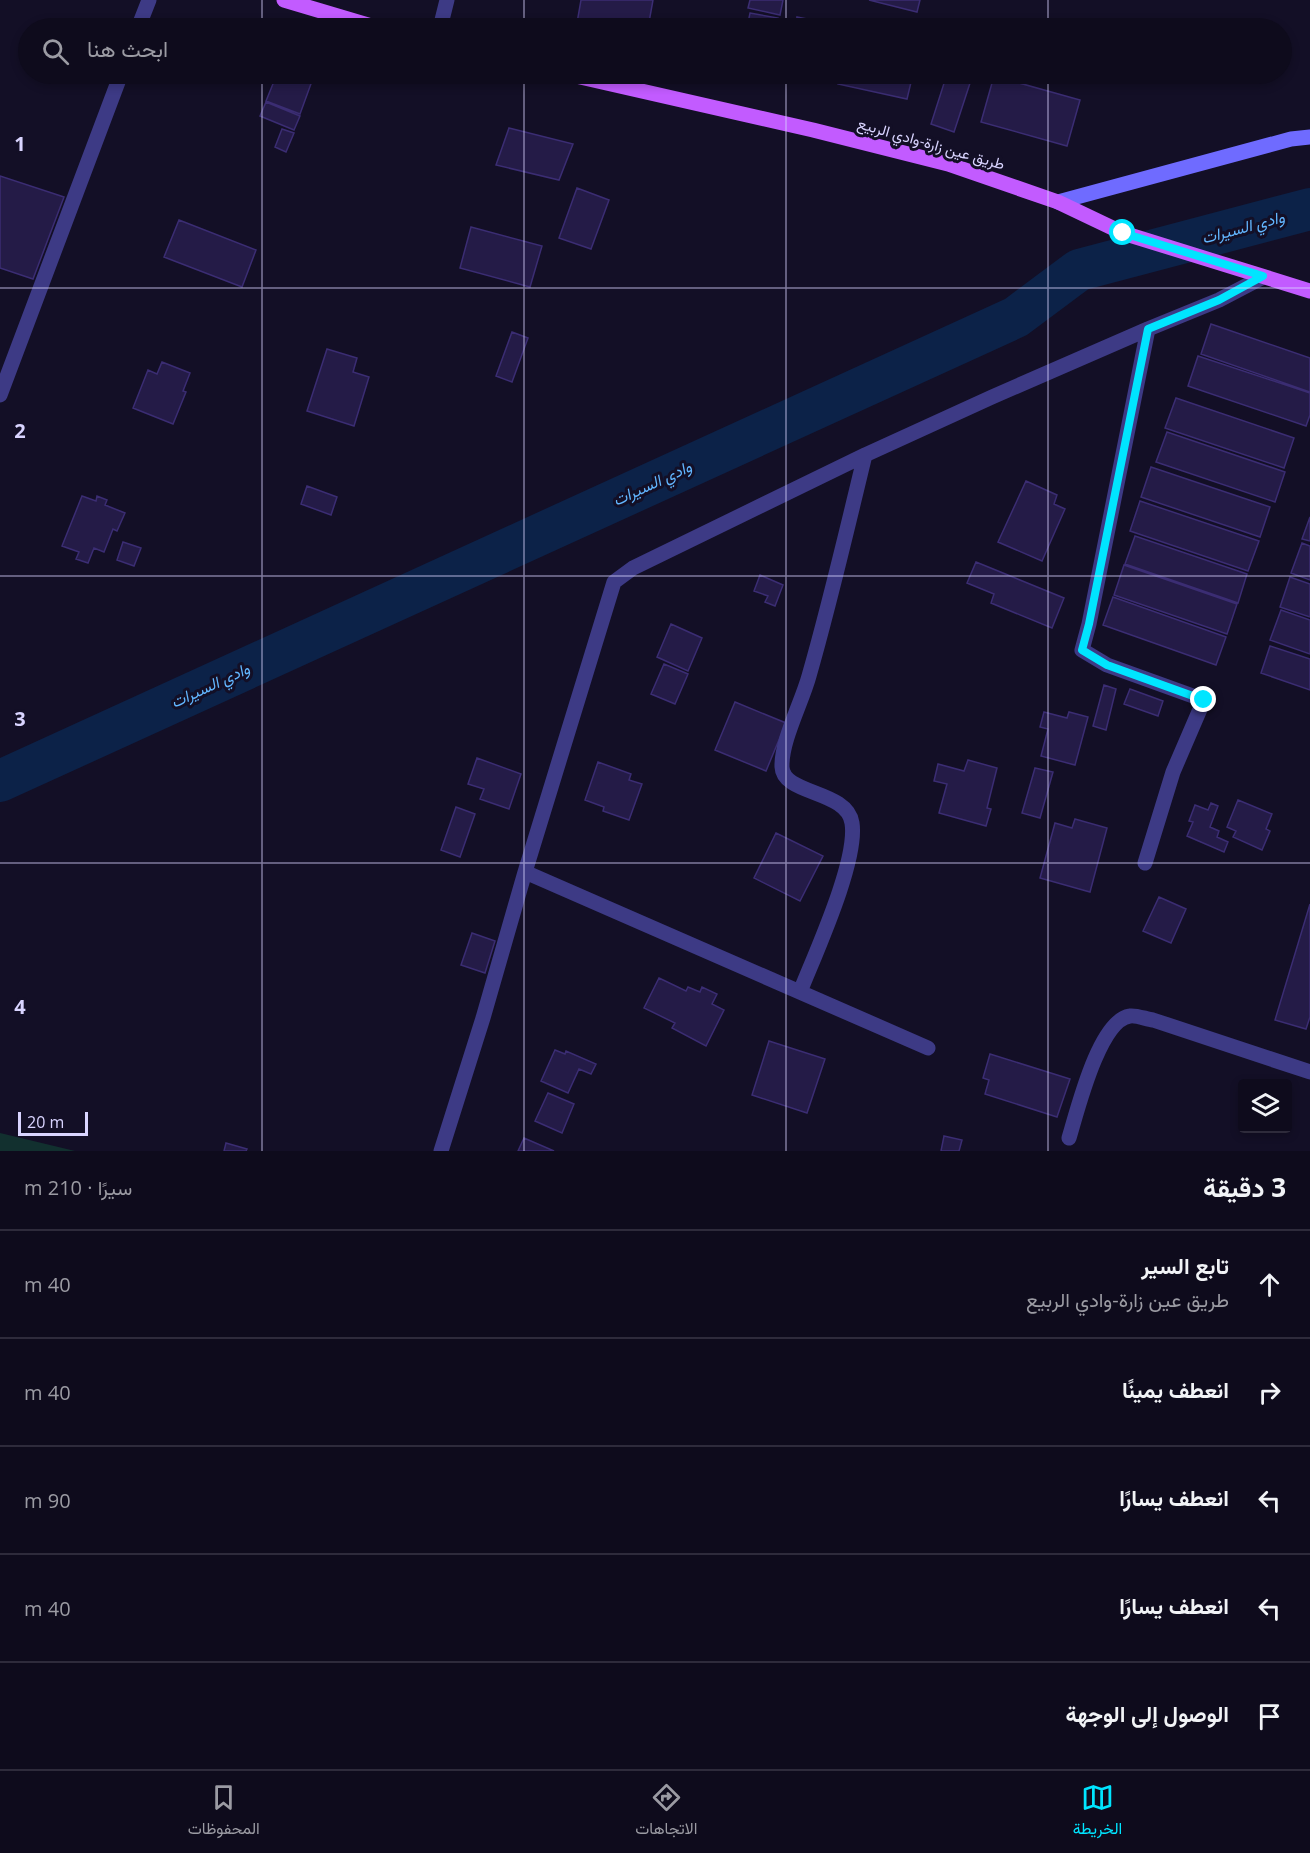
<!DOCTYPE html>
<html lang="ar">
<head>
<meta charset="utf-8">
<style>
	body { margin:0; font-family:"Open Sans",Vazirmatn,sans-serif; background:#171425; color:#f1f3f6; direction:rtl }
	.controls { position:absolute; right:18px; bottom:18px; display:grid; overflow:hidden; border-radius:6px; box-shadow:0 3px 9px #0003 }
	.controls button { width:54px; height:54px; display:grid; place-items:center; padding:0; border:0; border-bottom:2px solid #2e2b3b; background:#0e0b1c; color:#f1f3f6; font:30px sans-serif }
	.scale { position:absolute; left:18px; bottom:15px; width:70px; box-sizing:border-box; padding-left:6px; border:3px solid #d9d4ff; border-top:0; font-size:16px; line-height:21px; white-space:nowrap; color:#d9d4ff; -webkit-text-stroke:4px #130f26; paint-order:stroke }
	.stop { position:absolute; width:18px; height:18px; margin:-14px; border:4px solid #00e5ff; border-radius:50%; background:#fff }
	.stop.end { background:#00e5ff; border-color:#fff; box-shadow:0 2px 6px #0008 }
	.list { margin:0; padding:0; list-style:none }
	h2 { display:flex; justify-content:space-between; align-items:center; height:78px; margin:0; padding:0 24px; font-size:26px }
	h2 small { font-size:20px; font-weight:400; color:#9b9ba3 }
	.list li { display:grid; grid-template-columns:39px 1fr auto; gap:18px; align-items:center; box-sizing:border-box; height:108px; padding:0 24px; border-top:2px solid #2e2b3b }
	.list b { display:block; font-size:22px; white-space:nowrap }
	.list p { margin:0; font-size:20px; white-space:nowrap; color:#9b9ba3 }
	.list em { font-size:20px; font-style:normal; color:#9b9ba3 }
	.icon { flex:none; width:33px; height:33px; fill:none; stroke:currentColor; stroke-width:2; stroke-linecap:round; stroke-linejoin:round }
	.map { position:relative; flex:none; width:1310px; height:1151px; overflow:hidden; direction:ltr }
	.search { position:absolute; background:#0e0b1c; box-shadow:0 3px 9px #0003; left:18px; right:18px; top:18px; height:66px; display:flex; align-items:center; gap:15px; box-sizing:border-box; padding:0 21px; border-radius:33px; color:#9b9ba3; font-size:22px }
	.sheet { height:618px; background:#0e0b1c }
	nav { display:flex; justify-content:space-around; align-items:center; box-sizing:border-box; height:84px; border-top:2px solid #2e2b3b; background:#0e0b1c; font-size:16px; color:#9b9ba3 }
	nav a { display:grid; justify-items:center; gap:3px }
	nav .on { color:#00e5ff }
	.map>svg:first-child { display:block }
	.green { fill:#12302f }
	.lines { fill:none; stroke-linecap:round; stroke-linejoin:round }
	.river { stroke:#0c2248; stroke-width:42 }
	.building { fill:#241b47; stroke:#3b2d73; stroke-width:1.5 }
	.minor { stroke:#3d3a85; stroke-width:15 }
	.secondary { stroke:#6f6bff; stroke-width:15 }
	.primary { stroke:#c25bff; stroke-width:15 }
	.route { stroke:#00e5ff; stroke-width:8 }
	.grid { fill:none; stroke:#d9d4ff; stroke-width:1.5; stroke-opacity:0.55 }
	.labels { text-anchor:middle; stroke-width:6; stroke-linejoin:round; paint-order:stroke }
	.street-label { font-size:15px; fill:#d9d4ff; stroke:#130f26 }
	.water-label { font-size:16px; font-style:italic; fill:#62b6ff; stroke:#130f26 }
	.grid-label { font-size:20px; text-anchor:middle; font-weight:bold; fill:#d9d4ff; stroke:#130f26; stroke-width:6; stroke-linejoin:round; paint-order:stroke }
</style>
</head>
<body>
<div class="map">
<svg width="1310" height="1151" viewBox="0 0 1310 1151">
	<rect width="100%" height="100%" fill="#130f26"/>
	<!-- green -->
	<path class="green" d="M 0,1133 L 75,1151 L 0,1151 Z"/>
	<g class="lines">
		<!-- river -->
		<path class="river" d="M 0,781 L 1016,317 L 1079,270 L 1310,209"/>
	</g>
	<!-- building -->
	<path class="building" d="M 581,0 L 653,0 L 648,28 L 603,28 L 577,23 Z
		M 750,0 L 783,0 L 780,15 L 748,8 Z
		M 869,0 L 920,0 L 917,12 Z
		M 750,13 L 778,18 L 776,28 L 747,28 Z
		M 797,17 L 833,24 L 832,28 L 795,28 Z
		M 277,74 L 292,74 L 312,81 L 300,114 L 266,101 Z
		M 841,74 L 913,74 L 907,99 L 838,84 Z
		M 947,74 L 973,74 L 954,132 L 931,124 Z
		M 994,76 L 1080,100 L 1067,146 L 981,122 Z
		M 266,102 L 300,116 L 294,130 L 260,116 Z
		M 509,128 L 573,144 L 559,180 L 496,165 Z
		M 282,129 L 294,133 L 286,152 L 275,147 Z
		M 0,176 L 64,197 L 33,279 L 0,268 Z
		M 577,188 L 609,200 L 591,249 L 559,238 Z
		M 179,220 L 256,250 L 242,287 L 164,257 Z
		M 471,227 L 542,246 L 530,287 L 460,268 Z
		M 1211,324 L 1310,358 L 1310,392 L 1201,354 Z
		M 512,332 L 528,338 L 512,382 L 496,376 Z
		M 327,349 L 357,358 L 353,372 L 369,377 L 354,426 L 307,411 Z
		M 1198,356 L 1310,393 L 1310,415 L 1306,426 L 1188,386 Z
		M 162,362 L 190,373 L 183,391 L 186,392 L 173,424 L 133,408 L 148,370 L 157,374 Z
		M 1176,398 L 1294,438 L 1284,468 L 1165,428 Z
		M 1167,432 L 1285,472 L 1275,502 L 1156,462 Z
		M 1151,467 L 1270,507 L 1260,537 L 1141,497 Z
		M 1026,481 L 1057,495 L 1054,504 L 1065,509 L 1042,561 L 998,542 Z
		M 307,486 L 337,497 L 331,515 L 301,504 Z
		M 82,496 L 96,501 L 97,496 L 107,500 L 105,505 L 125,513 L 117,531 L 113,529 L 104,552 L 94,548 L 88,563 L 76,559 L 79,552 L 62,546 Z
		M 1140,501 L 1259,541 L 1248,571 L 1130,531 Z
		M 1310,517 L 1310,541 L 1302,539 Z
		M 1135,536 L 1247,574 L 1238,603 L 1125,564 Z
		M 123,542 L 141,548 L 134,566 L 117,560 Z
		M 1302,543 L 1310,546 L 1310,580 L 1291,573 Z
		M 976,562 L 1064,598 L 1052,628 L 991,603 L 994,594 L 967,583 Z
		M 1124,565 L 1237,604 L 1227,634 L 1114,595 Z
		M 760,575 L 783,585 L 775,606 L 765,602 L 768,596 L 754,591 Z
		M 1290,577 L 1310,584 L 1310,617 L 1280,607 Z
		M 1113,597 L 1226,637 L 1216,665 L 1103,625 Z
		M 1281,610 L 1310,620 L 1310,654 L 1270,640 Z
		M 671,624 L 702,638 L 688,671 L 657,657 Z
		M 1270,646 L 1310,659 L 1310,690 L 1261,673 Z
		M 664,664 L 688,674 L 675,704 L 651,694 Z
		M 1104,685 L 1116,689 L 1106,730 L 1093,726 Z
		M 1130,689 L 1163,701 L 1158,716 L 1124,704 Z
		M 735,702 L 786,723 L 766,771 L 715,750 Z
		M 1044,712 L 1067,718 L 1069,712 L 1088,717 L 1075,765 L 1041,756 L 1048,729 L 1040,727 Z
		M 477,758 L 521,774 L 509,809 L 480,799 L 484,789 L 468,784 Z
		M 968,760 L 997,768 L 987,808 L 991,809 L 986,826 L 939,813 L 947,784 L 934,781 L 938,764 L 964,771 Z
		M 598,762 L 631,774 L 629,780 L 642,784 L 629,820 L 603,811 L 604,807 L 585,800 Z
		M 1035,768 L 1053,772 L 1040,818 L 1022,813 Z
		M 1238,800 L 1272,814 L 1266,829 L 1270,831 L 1262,850 L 1233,837 L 1236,831 L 1227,827 Z
		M 1211,803 L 1218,806 L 1210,827 L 1219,831 L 1217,837 L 1228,842 L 1224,852 L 1187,836 L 1193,822 L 1189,821 L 1195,805 L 1208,810 Z
		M 456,807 L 475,814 L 460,857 L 441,850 Z
		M 1075,819 L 1107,828 L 1090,892 L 1040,878 L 1055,823 L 1072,828 Z
		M 776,833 L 823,856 L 800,901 L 754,878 Z
		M 1159,897 L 1186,909 L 1171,943 L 1143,931 Z
		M 1310,904 L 1310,1017 L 1306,1029 L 1275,1020 Z
		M 472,933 L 495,941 L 485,973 L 461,965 Z
		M 659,978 L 686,991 L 688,987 L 700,992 L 702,987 L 717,994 L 712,1004 L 724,1010 L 706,1046 L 672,1028 L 675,1023 L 644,1008 Z
		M 769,1041 L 825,1059 L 807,1113 L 752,1095 Z
		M 555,1050 L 565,1054 L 566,1051 L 596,1064 L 591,1074 L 579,1069 L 568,1093 L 541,1081 Z
		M 990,1054 L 1070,1079 L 1057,1117 L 985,1094 L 989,1080 L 983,1078 Z
		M 548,1093 L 574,1104 L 562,1133 L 535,1121 Z
		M 944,1136 L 962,1140 L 959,1151 L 941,1151 Z
		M 524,1138 L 554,1151 L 518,1151 Z
		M 226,1143 L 247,1149 L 246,1151 L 224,1151 Z"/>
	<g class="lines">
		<!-- minor -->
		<path class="minor" d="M 138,28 L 149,0
			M 440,28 L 447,0
			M 0,395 L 121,74
			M 1145,863 L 1173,772 L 1204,700 L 1107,665 L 1082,650 L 1089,624 L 1148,329
			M 525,872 L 928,1048
			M 800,992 C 815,954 858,861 852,823 C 847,790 783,795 782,767 C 781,741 802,702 809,676 C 830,603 847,529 865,455
			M 1069,1138 C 1077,1112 1099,1020 1130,1016 C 1136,1015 1146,1019 1153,1020 L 1310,1072
			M 441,1151 L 483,1018 L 525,872 L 614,582 L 633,568 L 865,455 L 992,397 L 1148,329 L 1219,300 L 1263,277"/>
		<!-- secondary -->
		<path class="secondary" d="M 1058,202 L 1291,139 L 1310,137"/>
		<!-- primary -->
		<path class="primary" d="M 284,0 L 378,28
			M 567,74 L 813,130 L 948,164 L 1058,202 L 1123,233 L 1310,291"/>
	</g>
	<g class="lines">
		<!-- route -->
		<path class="route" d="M 1123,233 L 1263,276 L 1219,300 L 1148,329 L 1089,624 L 1082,650 L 1107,665 L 1204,700"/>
	</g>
	<!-- grid -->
	<path class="grid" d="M 262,0 L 262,28M 524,0 L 524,28M 786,0 L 786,28M 1048,0 L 1048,28M 262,74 L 262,1151M 524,74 L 524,1151M 786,74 L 786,1151M 1048,74 L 1048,1151M 0,288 L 1310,288M 0,576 L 1310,576M 0,863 L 1310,863"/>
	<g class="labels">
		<!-- street labels -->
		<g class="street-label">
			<text transform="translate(931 144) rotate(16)" y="5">طريق عين زارة-وادي الربيع</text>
		</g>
		<!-- water labels -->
		<g class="water-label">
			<text transform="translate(1243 227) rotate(-15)" y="6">وادي السيرات</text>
			<text transform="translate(652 483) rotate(-25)" y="6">وادي السيرات</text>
			<text transform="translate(210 685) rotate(-25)" y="6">وادي السيرات</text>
		</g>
	</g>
	<g class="grid-label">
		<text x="20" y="151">1</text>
		<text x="20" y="438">2</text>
		<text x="20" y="726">3</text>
		<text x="20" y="1014">4</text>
	</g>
</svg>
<div class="controls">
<button><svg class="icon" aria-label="layers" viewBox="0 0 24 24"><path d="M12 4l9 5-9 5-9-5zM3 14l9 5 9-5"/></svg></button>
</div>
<div class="scale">20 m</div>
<div class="stop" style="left:1123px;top:233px"></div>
<div class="stop end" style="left:1204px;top:700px"></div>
<div class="search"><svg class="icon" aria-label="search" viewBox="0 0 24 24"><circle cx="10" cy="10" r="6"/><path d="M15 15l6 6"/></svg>ابحث هنا</div>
</div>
<section class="sheet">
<h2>3 دقيقة<small>سيرًا · 210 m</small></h2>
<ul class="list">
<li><svg class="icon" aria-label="ahead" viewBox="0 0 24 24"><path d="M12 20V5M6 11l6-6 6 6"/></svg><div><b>تابع السير</b><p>طريق عين زارة-وادي الربيع</p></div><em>40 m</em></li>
<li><svg class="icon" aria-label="right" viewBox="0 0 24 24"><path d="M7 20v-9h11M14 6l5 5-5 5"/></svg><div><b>انعطف يمينًا</b></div><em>40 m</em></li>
<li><svg class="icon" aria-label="left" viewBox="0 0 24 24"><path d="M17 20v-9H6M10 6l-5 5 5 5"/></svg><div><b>انعطف يسارًا</b></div><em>90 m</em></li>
<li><svg class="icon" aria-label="left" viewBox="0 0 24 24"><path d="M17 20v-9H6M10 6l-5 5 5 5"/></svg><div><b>انعطف يسارًا</b></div><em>40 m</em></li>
<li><svg class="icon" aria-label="arrive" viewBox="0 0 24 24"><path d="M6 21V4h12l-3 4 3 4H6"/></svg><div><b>الوصول إلى الوجهة</b></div></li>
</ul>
</section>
<nav>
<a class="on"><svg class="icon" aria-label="map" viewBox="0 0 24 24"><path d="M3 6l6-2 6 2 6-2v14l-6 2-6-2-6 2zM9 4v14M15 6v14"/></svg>الخريطة</a>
<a><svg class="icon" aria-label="directions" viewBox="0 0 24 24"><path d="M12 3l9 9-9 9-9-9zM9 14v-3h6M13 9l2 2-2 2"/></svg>الاتجاهات</a>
<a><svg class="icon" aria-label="saved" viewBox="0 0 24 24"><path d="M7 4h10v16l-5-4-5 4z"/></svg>المحفوظات</a>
</nav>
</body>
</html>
